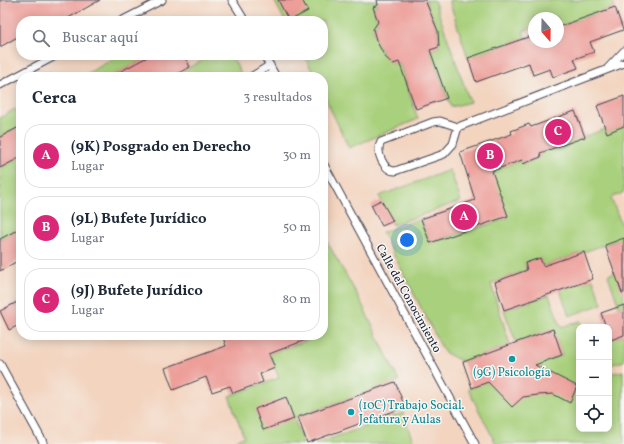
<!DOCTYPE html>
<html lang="es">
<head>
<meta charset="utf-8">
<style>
	body { margin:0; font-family:Vollkorn,serif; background:#f2f2f3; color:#1f2937 }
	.controls { position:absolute; right:12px; bottom:12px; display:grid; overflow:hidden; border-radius:8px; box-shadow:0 2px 10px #0003 }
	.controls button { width:36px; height:36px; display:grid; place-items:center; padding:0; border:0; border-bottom:1px solid #e0e1e3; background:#fff; color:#1f2937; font:20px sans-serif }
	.compass { position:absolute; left:528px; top:12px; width:36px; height:36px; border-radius:50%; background:#fff; box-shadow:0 2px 10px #0003; rotate:160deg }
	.you { position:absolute; left:407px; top:240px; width:14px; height:14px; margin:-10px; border:3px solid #fff; border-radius:50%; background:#1a73e8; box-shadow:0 0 0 6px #1a73e833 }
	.badge { display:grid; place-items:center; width:26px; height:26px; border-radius:50%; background:#db2777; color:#fff; font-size:13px; font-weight:700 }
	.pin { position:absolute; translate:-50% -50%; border:2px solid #fff; box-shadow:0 1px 4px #0006 }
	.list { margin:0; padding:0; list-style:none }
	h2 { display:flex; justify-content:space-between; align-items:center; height:52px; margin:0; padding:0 16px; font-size:17px }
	h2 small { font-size:13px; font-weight:400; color:#747a83 }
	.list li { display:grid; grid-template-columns:26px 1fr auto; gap:12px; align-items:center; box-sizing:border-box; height:64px; margin:0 8px 8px; padding:0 8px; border:1px solid #e0e1e3; border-radius:16px }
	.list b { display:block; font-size:15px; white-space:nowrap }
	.list p { margin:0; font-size:13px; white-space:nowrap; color:#747a83 }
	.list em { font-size:13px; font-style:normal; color:#747a83 }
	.icon { flex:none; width:22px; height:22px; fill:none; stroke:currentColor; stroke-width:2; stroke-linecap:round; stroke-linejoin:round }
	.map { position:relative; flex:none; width:624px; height:444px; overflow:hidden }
	.search { position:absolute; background:#fff; box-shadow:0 2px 10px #0003; left:16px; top:16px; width:312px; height:44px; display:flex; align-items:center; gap:10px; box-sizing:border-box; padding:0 14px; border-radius:16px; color:#747a83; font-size:15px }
	.panel { position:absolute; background:#fff; box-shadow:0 2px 10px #0003; left:16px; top:72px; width:312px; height:268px; border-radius:16px }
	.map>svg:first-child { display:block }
	.built { fill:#f3d4bf; fill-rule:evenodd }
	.green { fill:#a9d07b; stroke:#66795b }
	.building { fill:#ed9e99 }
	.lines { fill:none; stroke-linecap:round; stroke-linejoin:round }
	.lane-casing { stroke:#403f50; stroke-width:9 }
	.lane { stroke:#fff; stroke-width:7 }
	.culture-dot { fill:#0f9aa8; stroke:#f6f6f2; stroke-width:1.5 }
	.labels { text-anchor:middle; stroke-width:3; stroke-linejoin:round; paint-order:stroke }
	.street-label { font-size:12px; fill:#22223b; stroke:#f6f6f2 }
	.culture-label { font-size:12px; fill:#0d838f; stroke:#f6f6f2 }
</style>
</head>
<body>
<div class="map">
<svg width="624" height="444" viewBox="0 0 624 444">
	<rect width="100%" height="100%" fill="#f6f6f2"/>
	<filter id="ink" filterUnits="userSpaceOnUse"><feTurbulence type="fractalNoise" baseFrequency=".025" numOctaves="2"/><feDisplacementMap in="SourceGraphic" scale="8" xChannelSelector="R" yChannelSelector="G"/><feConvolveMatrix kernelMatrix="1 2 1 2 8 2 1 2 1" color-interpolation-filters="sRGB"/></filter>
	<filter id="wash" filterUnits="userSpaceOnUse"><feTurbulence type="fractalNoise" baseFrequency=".012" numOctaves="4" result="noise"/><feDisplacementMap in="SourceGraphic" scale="16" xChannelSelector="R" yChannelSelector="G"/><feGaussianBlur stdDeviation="0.9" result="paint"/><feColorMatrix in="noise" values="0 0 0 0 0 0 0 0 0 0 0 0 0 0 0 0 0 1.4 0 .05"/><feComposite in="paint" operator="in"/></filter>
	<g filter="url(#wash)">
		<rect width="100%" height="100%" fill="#ece5c8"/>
		<!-- built -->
		<path class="built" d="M 0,0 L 624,0 L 624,444 L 0,444 ZM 534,18 L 558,18 L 558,42 L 534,42 ZM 21,21 L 323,21 L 323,55 L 21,55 ZM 21,77 L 323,77 L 323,335 L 21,335 ZM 579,327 L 609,327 L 609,429 L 579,429 Z"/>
		<!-- green -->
		<path class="green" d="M 274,0 L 377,0 L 378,5 L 373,7 L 378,22 L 373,29 C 377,43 381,55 393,64 L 399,62 L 418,119 L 349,148 L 323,93 L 323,77 L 315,77 L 304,55 L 323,55 L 323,21 L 285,21 Z
			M 425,0 L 434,0 L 470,102 L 451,107 L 430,50 L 439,47 L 438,31 Z
			M 449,0 L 611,0 L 615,7 L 558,27 L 558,18 L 534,18 L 534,27 L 523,31 L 525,38 L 468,58 Z
			M 121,55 L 151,55 L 110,77 L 87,77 L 86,74 Z
			M 213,55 L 231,55 L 243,77 L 171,77 Z
			M 15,109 L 21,120 L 21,126 L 0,137 L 0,118 Z
			M 624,126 L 624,192 L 611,198 L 624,231 L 624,238 L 543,266 L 540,258 L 525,263 L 527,270 L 495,282 L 491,284 L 510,345 L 463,362 L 444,352 L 382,232 L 421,219 L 430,243 L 508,218 L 499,192 L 474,177 L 522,160 L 523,164 L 541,157 L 540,153 L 605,129 L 607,132 Z
			M 21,157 L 21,228 L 0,239 L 0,168 Z
			M 450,170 L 461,201 L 393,225 L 379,196 Z
			M 323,235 L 358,296 L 399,381 L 294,418 L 303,444 L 239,444 L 237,439 L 244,437 L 229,396 L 279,378 L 269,354 L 323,335 Z
			M 624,269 L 624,305 L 619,307 L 608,275 Z
			M 593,279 L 602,304 L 569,316 L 560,290 Z
			M 549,295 L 561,327 L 581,321 L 583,327 L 579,327 L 579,429 L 609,429 L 609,374 L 623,371 L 624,444 L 496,444 L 468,389 L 562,355 L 553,330 L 516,342 L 504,310 Z
			M 609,334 L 611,340 L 624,335 L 624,361 L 609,365 Z
			M 403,413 L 414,444 L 315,444 L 324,441 Z"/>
		<g id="blocks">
			<!-- building -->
			<path class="building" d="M 0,0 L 100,0 L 63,21 L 21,21 L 21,35 L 0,47 Z
				M 278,0 L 302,0 L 308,11 L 289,21 Z
				M 377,0 L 425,0 L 438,31 L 439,47 L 430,50 L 447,98 L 416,109 L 399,62 L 393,64 L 385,57 L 376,40 L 373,29 L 378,22 L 373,7 L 378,5 Z
				M 615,7 L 623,30 L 590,42 L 594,52 L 574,59 L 578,68 L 553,77 L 550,69 L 533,75 L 529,63 L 476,82 L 468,58 L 534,35 L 534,42 L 558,42 L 558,27 Z
				M 151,55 L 184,55 L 190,67 L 171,77 L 110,77 Z
				M 624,96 L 624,126 L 607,133 L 597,106 Z
				M 575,111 L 585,137 L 540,153 L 541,157 L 523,164 L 522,160 L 492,171 L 508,216 L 430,243 L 421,219 L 475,200 L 460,152 L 512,134 L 511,131 L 529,124 L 531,127 Z
				M 21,126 L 21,157 L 0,168 L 0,137 Z
				M 381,200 L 393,221 L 382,226 L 371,205 Z
				M 21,228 L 21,259 L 0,271 L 0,239 Z
				M 624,238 L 624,293 L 622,293 L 605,245 Z
				M 584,252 L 593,279 L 504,310 L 495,282 L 527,270 L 525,263 L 540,258 L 543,266 Z
				M 21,300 L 21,324 L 9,330 L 0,311 Z
				M 624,305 L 624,335 L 611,340 L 609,327 L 606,327 L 601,313 Z
				M 553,329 L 562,355 L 535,365 L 577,386 L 570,403 L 553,394 L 538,395 L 523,397 L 512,407 L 488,382 L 472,388 L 463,362 Z
				M 222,335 L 316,335 L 316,336 L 269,354 L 275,368 L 260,374 L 263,382 L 233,393 L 230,386 L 212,392 L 206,377 L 173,390 L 165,368 L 226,346 Z
				M 395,382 L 405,407 L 307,443 L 298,417 Z
				M 286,397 L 294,419 L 263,430 L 255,409 Z"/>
		</g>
	</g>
	<g filter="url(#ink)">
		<use href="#blocks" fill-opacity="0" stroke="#403f50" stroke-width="1"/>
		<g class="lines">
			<defs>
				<path id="lane" d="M 232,0 L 245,21
					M 121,21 L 162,0
					M 264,55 L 276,77
					M 608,68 L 624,51
					M 251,77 L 270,65
					M 266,77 L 273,72
					M 0,85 L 57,55
					M 440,121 L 458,127 L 453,144 L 444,154 L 395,171 C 384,171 375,152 381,142 L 433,122 Z
					M 458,127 L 624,63
					M 323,163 L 475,444
					M 0,364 L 43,442"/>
			</defs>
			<!-- lane casing -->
			<use href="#lane" class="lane-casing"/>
			<!-- lane -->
			<use href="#lane" class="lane"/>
		</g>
	</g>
	<!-- markers -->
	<g class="culture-dot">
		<circle cx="512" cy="359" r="4"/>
		<circle cx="351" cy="412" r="4"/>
	</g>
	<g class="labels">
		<!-- street labels -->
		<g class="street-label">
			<text transform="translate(409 298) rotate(61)" y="4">Calle del Conocimiento</text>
		</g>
		<!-- culture labels -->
		<g class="culture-label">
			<text x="512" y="376">(9G) Psicología</text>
			<text x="359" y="409" text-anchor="start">(10C) Trabajo Social.<tspan x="359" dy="14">Jefatura y Aulas</tspan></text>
		</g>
	</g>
</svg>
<div class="controls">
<button>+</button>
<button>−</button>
<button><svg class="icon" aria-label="locate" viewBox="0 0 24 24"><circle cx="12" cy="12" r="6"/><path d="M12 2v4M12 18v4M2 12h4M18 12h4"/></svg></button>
</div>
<svg class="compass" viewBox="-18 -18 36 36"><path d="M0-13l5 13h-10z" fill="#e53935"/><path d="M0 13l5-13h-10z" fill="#747a83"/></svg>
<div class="you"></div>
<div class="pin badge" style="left:464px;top:217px">A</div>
<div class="pin badge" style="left:490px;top:156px">B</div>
<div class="pin badge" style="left:558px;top:132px">C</div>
<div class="search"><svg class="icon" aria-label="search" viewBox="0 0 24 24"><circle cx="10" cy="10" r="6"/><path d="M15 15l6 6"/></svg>Buscar aquí</div>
<section class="panel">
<h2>Cerca<small>3 resultados</small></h2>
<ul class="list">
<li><span class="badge">A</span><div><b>(9K) Posgrado en Derecho</b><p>Lugar</p></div><em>30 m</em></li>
<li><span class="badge">B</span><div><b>(9L) Bufete Jurídico</b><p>Lugar</p></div><em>50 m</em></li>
<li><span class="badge">C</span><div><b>(9J) Bufete Jurídico</b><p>Lugar</p></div><em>80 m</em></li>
</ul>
</section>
</div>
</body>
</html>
